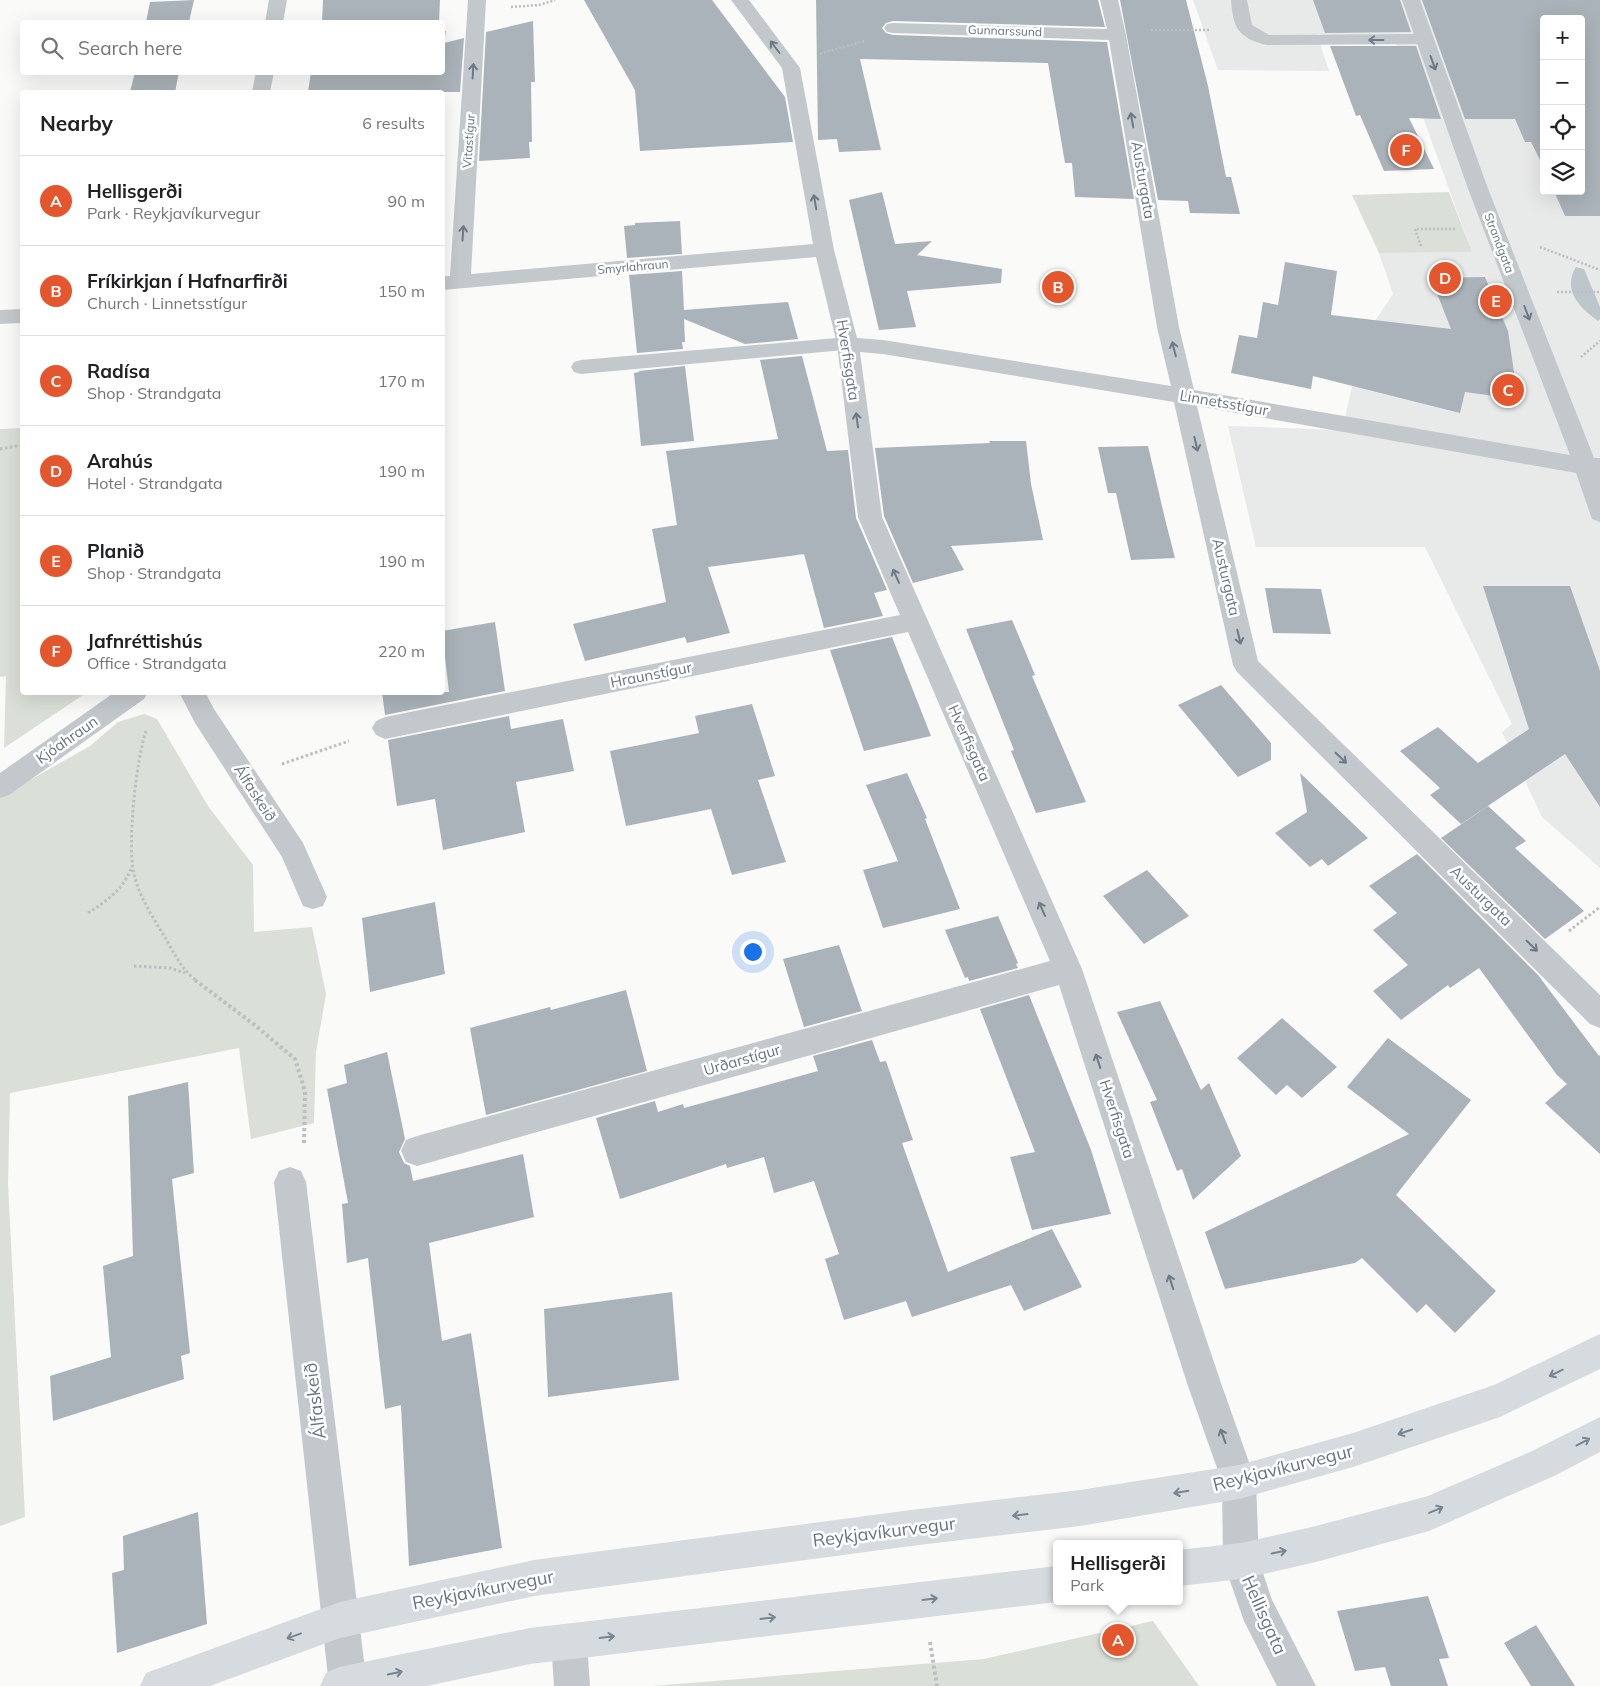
<!DOCTYPE html>
<html lang="en">
<head>
<meta charset="utf-8">
<style>
	body { margin:0; font-family:Mulish,sans-serif; background:#f6f6f6; color:#202124 }
	.controls { position:absolute; right:15px; top:15px; display:grid; overflow:hidden; border-radius:5px; box-shadow:0 5px 20px #0002 }
	.controls button { width:45px; height:45px; display:grid; place-items:center; padding:0; border:0; border-bottom:1px solid #e0e0e0; background:#fff; color:#202124; font:25px sans-serif }
	.you { position:absolute; left:752px; top:951px; width:18px; height:18px; margin:-12px; border:4px solid #fff; border-radius:50%; background:#1a73e8; box-shadow:0 0 0 8px #1a73e833 }
	.badge { display:grid; place-items:center; width:32px; height:32px; border-radius:50%; background:#e4572e; color:#fff; font-size:16px; font-weight:700 }
	.pin { position:absolute; translate:-50% -50%; border:2px solid #fff; box-shadow:0 1px 5px #0006 }
	.popup { position:absolute; left:1053px; top:1540px; width:130px; height:65px; box-sizing:border-box; display:grid; place-content:center; border-radius:5px; background:#fff; filter:drop-shadow(0 1px 4px #0005); font-size:16px; white-space:nowrap; color:#757577 }
	.popup b { font-size:19px; color:#202124 }
	.popup::after { content:''; position:absolute; left:50%; top:100%; margin-left:-10px; border:10px solid transparent; border-top-color:#fff }
	.list { margin:0; padding:0; list-style:none }
	h2 { display:flex; justify-content:space-between; align-items:center; height:65px; margin:0; padding:0 20px; font-size:21px }
	h2 small { font-size:16px; font-weight:400; color:#757577 }
	.list li { display:grid; grid-template-columns:32px 1fr auto; gap:15px; align-items:center; box-sizing:border-box; height:90px; padding:0 20px; border-top:1px solid #e0e0e0 }
	.list b { display:block; font-size:19px; white-space:nowrap }
	.list p { margin:0; font-size:16px; white-space:nowrap; color:#757577 }
	.list em { font-size:16px; font-style:normal; color:#757577 }
	.icon { flex:none; width:28px; height:28px; fill:none; stroke:currentColor; stroke-width:2; stroke-linecap:round; stroke-linejoin:round }
	.map { position:relative; flex:none; width:1600px; height:1686px; overflow:hidden }
	.search { position:absolute; background:#fff; box-shadow:0 5px 20px #0002; left:20px; top:20px; width:425px; height:55px; display:flex; align-items:center; gap:12px; box-sizing:border-box; padding:0 18px; border-radius:5px; color:#757577; font-size:19px }
	.panel { position:absolute; background:#fff; box-shadow:0 5px 20px #0002; left:20px; top:90px; width:425px; height:605px; border-radius:5px }
	.map>svg:first-child { display:block }
	.built { fill:#e8e9e9; fill-rule:evenodd }
	.green { fill:#dadfd7 }
	.water { fill:#bbc7cb }
	.building { fill:#aab3b9 }
	.lines { fill:none; stroke-linecap:round; stroke-linejoin:round }
	.path-far2 { stroke:#bbbfc2; stroke-width:2.5; stroke-dasharray:2 2; stroke-linecap:butt }
	.path-far1 { stroke:#bbbfc2; stroke-width:3; stroke-dasharray:2.5 2.5; stroke-linecap:butt }
	.path { stroke:#bbbfc2; stroke-width:4; stroke-dasharray:3 3; stroke-linecap:butt }
	.service { fill:#c3c8cc; fill-rule:evenodd }
	.minor { fill:#c3c8cc; fill-rule:evenodd }
	.secondary { fill:#d6dbdf; fill-rule:evenodd }
	.oneway { stroke:#6a7a87 }
	.oneway2 { stroke:#768591 }
	.labels { text-anchor:middle; stroke-width:5; stroke-linejoin:round; paint-order:stroke }
	.far-street-label { font-size:12px; fill:#657683; stroke:#fff }
	.street-label { font-size:15px; fill:#657683; stroke:#fff }
	.near-street-label { font-size:18px; fill:#657683; stroke:#fff }
</style>
</head>
<body>
<div class="map">
<svg width="1600" height="1686" viewBox="0 0 1600 1686">
	<rect width="100%" height="100%" fill="#fafaf8"/>
	<!-- built -->
	<path class="built" d="M 1193,0 L 1600,0 L 1600,868 L 1542,817 L 1502,732 L 1512,724 L 1425,547 L 1256,547 L 1228,426 L 1342,430 L 1363,339 L 1393,294 L 1379,253 L 1472,252 L 1394,38 L 1317,34 L 1329,71 L 1218,70 ZM 1544,19 L 1581,19 L 1581,191 L 1544,191 Z"/>
	<!-- green -->
	<path class="green" d="M 1449,192 L 1472,252 L 1379,253 L 1352,195 Z
		M 22,428 L 22,692 L 86,693 L 4,748 L 6,676 L 0,677 L 0,429 Z
		M 144,714 L 157,719 L 208,806 L 253,865 L 254,932 L 312,927 L 326,994 L 316,1052 L 314,1123 L 251,1139 L 239,1048 L 10,1093 L 8,1184 L 25,1517 L 0,1526 L 0,797 L 90,746 L 118,722 Z
		M 1153,1621 L 1199,1686 L 653,1686 L 984,1659 Z"/>
	<!-- water -->
	<path class="water" d="M 1576,267 L 1584,269 L 1600,307 L 1600,319 L 1598,321 C 1579,307 1562,290 1576,267 Z"/>
	<!-- building -->
	<path class="building" d="M 194,0 L 189,22 L 146,22 L 150,2 Z
		M 323,0 L 440,0 L 439,22 L 322,22 Z
		M 584,0 L 712,0 L 785,97 L 793,142 L 640,151 L 635,90 Z
		M 816,0 L 1098,0 L 1105,27 L 893,21 L 886,23 L 882,28 L 886,33 L 893,35 L 1107,42 L 1134,199 L 1075,197 L 1072,163 L 1065,163 L 1048,63 L 860,59 L 881,150 L 839,152 L 837,139 L 818,140 Z
		M 1120,0 L 1186,0 L 1208,86 L 1226,177 L 1231,177 L 1240,214 L 1190,213 L 1188,201 L 1158,200 Z
		M 1313,0 L 1400,0 L 1411,32 L 1325,33 Z
		M 1422,0 L 1600,0 L 1600,216 L 1565,216 L 1554,191 L 1581,191 L 1581,19 L 1544,19 L 1544,168 L 1531,142 L 1525,142 L 1515,119 L 1465,119 Z
		M 533,21 L 535,82 L 531,82 L 532,142 L 529,142 L 530,158 L 479,161 L 486,32 Z
		M 442,31 L 446,31 L 444,43 L 464,38 L 460,92 L 308,92 L 311,72 L 442,72 Z
		M 1330,46 L 1416,46 L 1441,119 L 1409,118 L 1434,169 L 1384,171 L 1360,115 L 1356,116 Z
		M 135,72 L 179,72 L 175,92 L 130,92 Z
		M 882,192 L 895,244 L 932,241 L 917,255 L 1002,269 L 1001,283 L 907,291 L 916,327 L 879,330 L 849,200 Z
		M 680,221 L 682,254 L 627,258 L 624,226 L 635,225 L 635,223 Z
		M 1285,262 L 1337,271 L 1331,315 L 1451,329 L 1431,278 L 1485,277 L 1508,331 L 1515,379 L 1507,378 L 1509,398 L 1465,392 L 1460,413 L 1313,376 L 1311,389 L 1231,373 L 1239,335 L 1257,338 L 1263,302 L 1278,305 Z
		M 682,271 L 684,310 L 788,302 L 798,339 L 745,344 L 684,319 L 685,342 L 682,342 L 683,349 L 637,353 L 629,275 Z
		M 802,356 L 827,451 L 848,450 L 856,518 L 887,590 L 874,593 L 883,616 L 824,628 L 804,554 L 708,567 L 730,633 L 687,643 L 685,637 L 585,661 L 573,624 L 666,602 L 652,529 L 677,525 L 666,451 L 778,439 L 760,360 Z
		M 685,366 L 694,441 L 641,446 L 634,373 L 639,372 L 639,371 Z
		M 989,441 L 1026,441 L 1031,484 L 1043,540 L 951,546 L 964,570 L 913,583 L 884,516 L 875,448 L 990,443 Z
		M 1148,446 L 1165,519 L 1175,558 L 1131,560 L 1116,493 L 1108,493 L 1098,447 Z
		M 1483,586 L 1570,586 L 1600,671 L 1600,807 L 1565,754 L 1461,824 L 1430,795 L 1440,788 L 1400,751 L 1438,727 L 1478,763 L 1529,729 Z
		M 1265,588 L 1321,589 L 1331,634 L 1273,633 Z
		M 1012,620 L 1035,675 L 1032,676 L 1086,802 L 1036,813 L 1011,751 L 1014,750 L 966,629 Z
		M 495,622 L 505,691 L 385,715 L 382,692 L 449,692 L 442,631 Z
		M 892,637 L 931,736 L 864,751 L 830,650 Z
		M 1221,685 L 1271,743 L 1271,760 L 1238,777 L 1178,705 Z
		M 752,704 L 775,776 L 758,780 L 786,862 L 732,875 L 711,809 L 626,826 L 610,751 L 699,733 L 695,716 Z
		M 509,716 L 511,729 L 563,719 L 574,771 L 516,782 L 525,832 L 443,850 L 435,799 L 397,806 L 388,740 Z
		M 907,773 L 927,818 L 925,819 L 960,909 L 883,928 L 863,870 L 898,861 L 866,785 Z
		M 1300,773 L 1368,838 L 1328,866 L 1322,859 L 1310,867 L 1275,833 L 1307,812 Z
		M 1488,806 L 1526,841 L 1515,848 L 1584,911 L 1545,939 L 1441,838 Z
		M 1417,854 L 1538,975 L 1599,1056 L 1600,1055 L 1600,1154 L 1545,1103 L 1567,1084 L 1557,1075 L 1479,968 L 1450,988 L 1448,985 L 1401,1020 L 1373,991 L 1408,965 L 1373,930 L 1397,913 L 1369,886 Z
		M 1147,870 L 1189,916 L 1144,944 L 1103,896 Z
		M 435,902 L 445,974 L 370,992 L 362,918 Z
		M 998,916 L 1018,963 L 1016,964 L 1018,968 L 969,981 L 968,977 L 965,978 L 945,930 Z
		M 839,945 L 862,1011 L 804,1027 L 783,959 Z
		M 626,990 L 647,1071 L 486,1115 L 470,1028 L 550,1007 L 551,1010 Z
		M 1029,995 L 1091,1150 L 1111,1214 L 1032,1230 L 1010,1157 L 1035,1152 L 980,1009 Z
		M 1160,1001 L 1201,1090 L 1209,1083 L 1241,1156 L 1193,1200 L 1182,1169 L 1177,1171 L 1150,1102 L 1157,1100 L 1117,1012 Z
		M 1282,1018 L 1337,1067 L 1302,1098 L 1287,1085 L 1276,1095 L 1237,1058 Z
		M 1388,1038 L 1471,1100 L 1396,1195 L 1496,1291 L 1455,1333 L 1426,1304 L 1417,1313 L 1362,1258 L 1355,1263 L 1225,1289 L 1205,1232 L 1409,1134 L 1347,1087 Z
		M 872,1040 L 880,1062 L 886,1061 L 913,1140 L 902,1143 L 948,1272 L 1052,1229 L 1082,1287 L 1024,1311 L 1011,1285 L 912,1317 L 906,1301 L 844,1320 L 825,1259 L 839,1254 L 814,1181 L 774,1193 L 764,1157 L 727,1168 L 726,1164 L 620,1199 L 596,1118 L 655,1101 L 658,1112 L 683,1104 L 684,1108 L 818,1071 L 813,1056 Z
		M 387,1052 L 405,1139 L 399,1152 L 404,1163 L 410,1166 L 413,1181 L 523,1154 L 534,1217 L 429,1243 L 442,1341 L 471,1333 L 502,1548 L 409,1566 L 401,1405 L 385,1409 L 368,1258 L 347,1263 L 342,1204 L 348,1203 L 327,1089 L 347,1083 L 344,1065 Z
		M 188,1082 L 194,1173 L 172,1179 L 190,1353 L 181,1356 L 184,1379 L 53,1421 L 50,1376 L 111,1357 L 103,1266 L 133,1256 L 128,1096 Z
		M 672,1292 L 679,1380 L 548,1397 L 544,1309 Z
		M 198,1512 L 207,1624 L 117,1653 L 112,1573 L 124,1570 L 123,1536 Z
		M 1428,1596 L 1449,1658 L 1439,1659 L 1448,1686 L 1391,1686 L 1385,1667 L 1355,1671 L 1337,1611 Z
		M 1536,1625 L 1575,1686 L 1531,1686 L 1504,1643 Z"/>
	<g class="lines">
		<!-- path-far2 -->
		<path class="path-far2" d="M 511,7 L 539,5 L 555,0
			M 1151,30 L 1210,30
			M 820,54 L 864,41
			M 1421,246 L 1415,229 L 1457,229
			M 1540,247 L 1600,270
			M 1557,292 L 1600,292
			M 1581,357 L 1600,341"/>
		<!-- path-far1 -->
		<path class="path-far1" d="M 0,449 L 22,445
			M 146,731 C 136,760 127,845 134,874 C 139,897 154,919 166,939 C 175,955 182,970 197,981
			M 282,764 L 349,741
			M 88,913 C 108,900 124,889 132,866
			M 1569,931 L 1600,907
			M 134,966 L 170,968 L 185,973"/>
		<!-- path -->
		<path class="path" d="M 195,980 L 256,1026 L 295,1059 L 305,1091 L 304,1145
			M 930,1642 L 937,1686"/>
		<!-- service -->
		<path class="service" d="M 1231,0 L 1247,0 L 1252,25 L 1269,35 L 1424,34 L 1430,35 L 1433,39 L 1430,43 L 1424,44 L 1267,45 C 1238,38 1233,28 1231,0 Z
			M 848,337 L 855,339 L 858,344 L 855,349 L 581,374 L 574,372 L 571,367 L 574,362 L 581,360 Z
			M 569,1624 L 581,1630 L 587,1642 L 590,1686 L 554,1686 L 551,1642 L 557,1630 Z"/>
		<!-- minor -->
		<path class="minor" d="M 269,0 L 287,0 L 283,22 L 265,22 Z
			M 468,0 L 486,0 L 471,274 L 813,244 L 782,68 L 731,0 L 749,0 L 800,68 L 834,250 L 857,338 L 883,340 L 1171,386 L 1157,327 L 1109,40 L 893,33 L 887,32 L 884,28 L 887,24 L 893,23 L 1107,29 L 1100,0 L 1118,0 L 1126,35 L 1179,327 L 1194,390 L 1570,455 L 1467,186 L 1402,0 L 1420,0 L 1487,186 L 1594,458 L 1600,458 L 1600,522 L 1592,519 L 1576,473 L 1197,406 L 1258,661 L 1600,995 L 1600,1028 L 1590,1024 L 1237,672 L 1233,665 L 1174,402 L 883,354 L 860,352 L 882,517 L 1082,969 L 1222,1386 L 1256,1482 L 1259,1561 L 1272,1600 L 1316,1686 L 1277,1686 L 1244,1621 L 1223,1561 L 1222,1482 L 1188,1386 L 1059,985 L 417,1166 L 406,1162 L 401,1151 L 406,1140 L 417,1136 L 1050,961 L 908,632 L 385,739 L 376,735 L 372,728 L 376,721 L 385,717 L 900,615 L 858,517 L 837,344 L 816,257 L 442,290 L 442,276 L 450,276 Z
			M 256,72 L 274,72 L 270,92 L 252,92 Z
			M 22,309 L 22,323 L 0,324 L 0,310 Z
			M 115,692 L 148,692 L 144,699 L 9,795 L 0,798 L 0,773 Z
			M 179,692 L 205,692 L 214,709 L 303,843 L 327,897 L 323,906 L 313,909 L 303,906 L 282,857 L 195,723 Z
			M 290,1167 L 301,1171 L 306,1182 L 367,1686 L 329,1686 L 274,1182 L 279,1171 Z"/>
		<!-- secondary -->
		<path class="secondary" d="M 1600,1334 L 1600,1369 L 1500,1417 L 1353,1467 L 1239,1499 L 1080,1526 L 911,1546 L 534,1596 L 340,1638 L 210,1686 L 140,1686 L 146,1673 L 340,1602 L 534,1560 L 911,1510 L 1080,1490 L 1239,1465 L 1353,1433 L 1494,1385 Z
			M 1600,1417 L 1600,1452 L 1554,1476 L 1429,1531 L 1316,1562 L 1241,1579 L 1179,1586 L 1179,1550 L 1241,1543 L 1316,1526 L 1428,1496 L 1530,1452 Z
			M 1057,1566 L 1057,1601 L 1059,1601 L 1057,1602 L 530,1664 L 427,1686 L 320,1686 L 326,1673 L 339,1667 L 530,1628 Z"/>
	</g>
	<!-- one-way arrows -->
	<defs><path id="oneway-shaft" d="M-6 0H5M1.5-3L5.5 0L1.5 3" fill="none" stroke-width="1.6" stroke-linecap="round" stroke-linejoin="round" transform="scale(1.25)"/></defs>
	<g class="oneway">
		<use href="#oneway-shaft" transform="translate(1376 40) rotate(180)"/>
		<use href="#oneway-shaft" transform="translate(775 47) rotate(-127)"/>
		<use href="#oneway-shaft" transform="translate(1433 63) rotate(70)"/>
		<use href="#oneway-shaft" transform="translate(473 71) rotate(-87)"/>
		<use href="#oneway-shaft" transform="translate(1132 120) rotate(-100)"/>
		<use href="#oneway-shaft" transform="translate(815 202) rotate(-100)"/>
		<use href="#oneway-shaft" transform="translate(463 233) rotate(-86)"/>
		<use href="#oneway-shaft" transform="translate(1527 313) rotate(69)"/>
		<use href="#oneway-shaft" transform="translate(1174 349) rotate(-104)"/>
		<use href="#oneway-shaft" transform="translate(857 420) rotate(-98)"/>
		<use href="#oneway-shaft" transform="translate(1196 444) rotate(77)"/>
		<use href="#oneway-shaft" transform="translate(896 576) rotate(-114)"/>
		<use href="#oneway-shaft" transform="translate(1239 637) rotate(77)"/>
		<use href="#oneway-shaft" transform="translate(1341 758) rotate(44)"/>
		<use href="#oneway-shaft" transform="translate(1042 909) rotate(-114)"/>
		<use href="#oneway-shaft" transform="translate(1532 946) rotate(44)"/>
		<use href="#oneway-shaft" transform="translate(1098 1061) rotate(-108)"/>
		<use href="#oneway-shaft" transform="translate(1171 1282) rotate(-108)"/>
		<use href="#oneway-shaft" transform="translate(1223 1436) rotate(-110)"/>
	</g>
	<g class="oneway2">
		<use href="#oneway-shaft" transform="translate(1556 1373) rotate(154)"/>
		<use href="#oneway-shaft" transform="translate(1405 1432) rotate(161)"/>
		<use href="#oneway-shaft" transform="translate(1583 1442) rotate(-28)"/>
		<use href="#oneway-shaft" transform="translate(1181 1492) rotate(171)"/>
		<use href="#oneway-shaft" transform="translate(1436 1510) rotate(-23)"/>
		<use href="#oneway-shaft" transform="translate(1020 1515) rotate(173)"/>
		<use href="#oneway-shaft" transform="translate(1279 1552) rotate(-12)"/>
		<use href="#oneway-shaft" transform="translate(930 1599) rotate(-7)"/>
		<use href="#oneway-shaft" transform="translate(768 1618) rotate(-7)"/>
		<use href="#oneway-shaft" transform="translate(294 1636) rotate(160)"/>
		<use href="#oneway-shaft" transform="translate(607 1637) rotate(-7)"/>
		<use href="#oneway-shaft" transform="translate(395 1673) rotate(-12)"/>
	</g>
	<g class="labels">
		<!-- far-street labels -->
		<g class="far-street-label">
			<text transform="translate(1005 31) rotate(2)" y="4">Gunnarssund</text>
			<text transform="translate(469 141) rotate(-86)" y="4">Vitastígur</text>
			<text transform="translate(1499 243) rotate(69)" y="4">Strandgata</text>
			<text transform="translate(633 267) rotate(-5)" y="4">Smyrlahraun</text>
		</g>
		<!-- street labels -->
		<g class="street-label">
			<text transform="translate(1143 180) rotate(80)" y="5">Austurgata</text>
			<text transform="translate(848 360) rotate(81)" y="5">Hverfisgata</text>
			<text transform="translate(1224 403) rotate(10)" y="5">Linnetsstígur</text>
			<text transform="translate(1226 577) rotate(77)" y="5">Austurgata</text>
			<text transform="translate(651 675) rotate(-11)" y="5">Hraunstígur</text>
			<text transform="translate(67 740) rotate(-35)" y="5">Kjóahraun</text>
			<text transform="translate(969 743) rotate(66)" y="5">Hverfisgata</text>
			<text transform="translate(255 793) rotate(57)" y="5">Álfaskeið</text>
			<text transform="translate(1481 896) rotate(44)" y="5">Austurgata</text>
			<text transform="translate(742 1060) rotate(-16)" y="5">Urðarstígur</text>
			<text transform="translate(1117 1119) rotate(72)" y="5">Hverfisgata</text>
		</g>
		<!-- near-street labels -->
		<g class="near-street-label">
			<text transform="translate(315 1401) rotate(-97)" y="6">Álfaskeið</text>
			<text transform="translate(1283 1468) rotate(-14)" y="6">Reykjavíkurvegur</text>
			<text transform="translate(884 1532) rotate(-7)" y="6">Reykjavíkurvegur</text>
			<text transform="translate(483 1590) rotate(-11)" y="6">Reykjavíkurvegur</text>
			<text transform="translate(1264 1615) rotate(66)" y="6">Hellisgata</text>
		</g>
	</g>
</svg>
<div class="controls">
<button>+</button>
<button>−</button>
<button><svg class="icon" aria-label="locate" viewBox="0 0 24 24"><circle cx="12" cy="12" r="6"/><path d="M12 2v4M12 18v4M2 12h4M18 12h4"/></svg></button>
<button><svg class="icon" aria-label="layers" viewBox="0 0 24 24"><path d="M12 4l9 5-9 5-9-5zM3 14l9 5 9-5"/></svg></button>
</div>
<div class="you"></div>
<div class="pin badge" style="left:1118px;top:1640px">A</div>
<div class="popup"><b>Hellisgerði</b>Park</div>
<div class="pin badge" style="left:1058px;top:287px">B</div>
<div class="pin badge" style="left:1508px;top:390px">C</div>
<div class="pin badge" style="left:1445px;top:278px">D</div>
<div class="pin badge" style="left:1496px;top:301px">E</div>
<div class="pin badge" style="left:1406px;top:150px">F</div>
<div class="search"><svg class="icon" aria-label="search" viewBox="0 0 24 24"><circle cx="10" cy="10" r="6"/><path d="M15 15l6 6"/></svg>Search here</div>
<section class="panel">
<h2>Nearby<small>6 results</small></h2>
<ul class="list">
<li><span class="badge">A</span><div><b>Hellisgerði</b><p>Park · Reykjavíkurvegur</p></div><em>90 m</em></li>
<li><span class="badge">B</span><div><b>Fríkirkjan í Hafnarfirði</b><p>Church · Linnetsstígur</p></div><em>150 m</em></li>
<li><span class="badge">C</span><div><b>Radísa</b><p>Shop · Strandgata</p></div><em>170 m</em></li>
<li><span class="badge">D</span><div><b>Arahús</b><p>Hotel · Strandgata</p></div><em>190 m</em></li>
<li><span class="badge">E</span><div><b>Planið</b><p>Shop · Strandgata</p></div><em>190 m</em></li>
<li><span class="badge">F</span><div><b>Jafnréttishús</b><p>Office · Strandgata</p></div><em>220 m</em></li>
</ul>
</section>
</div>
</body>
</html>
